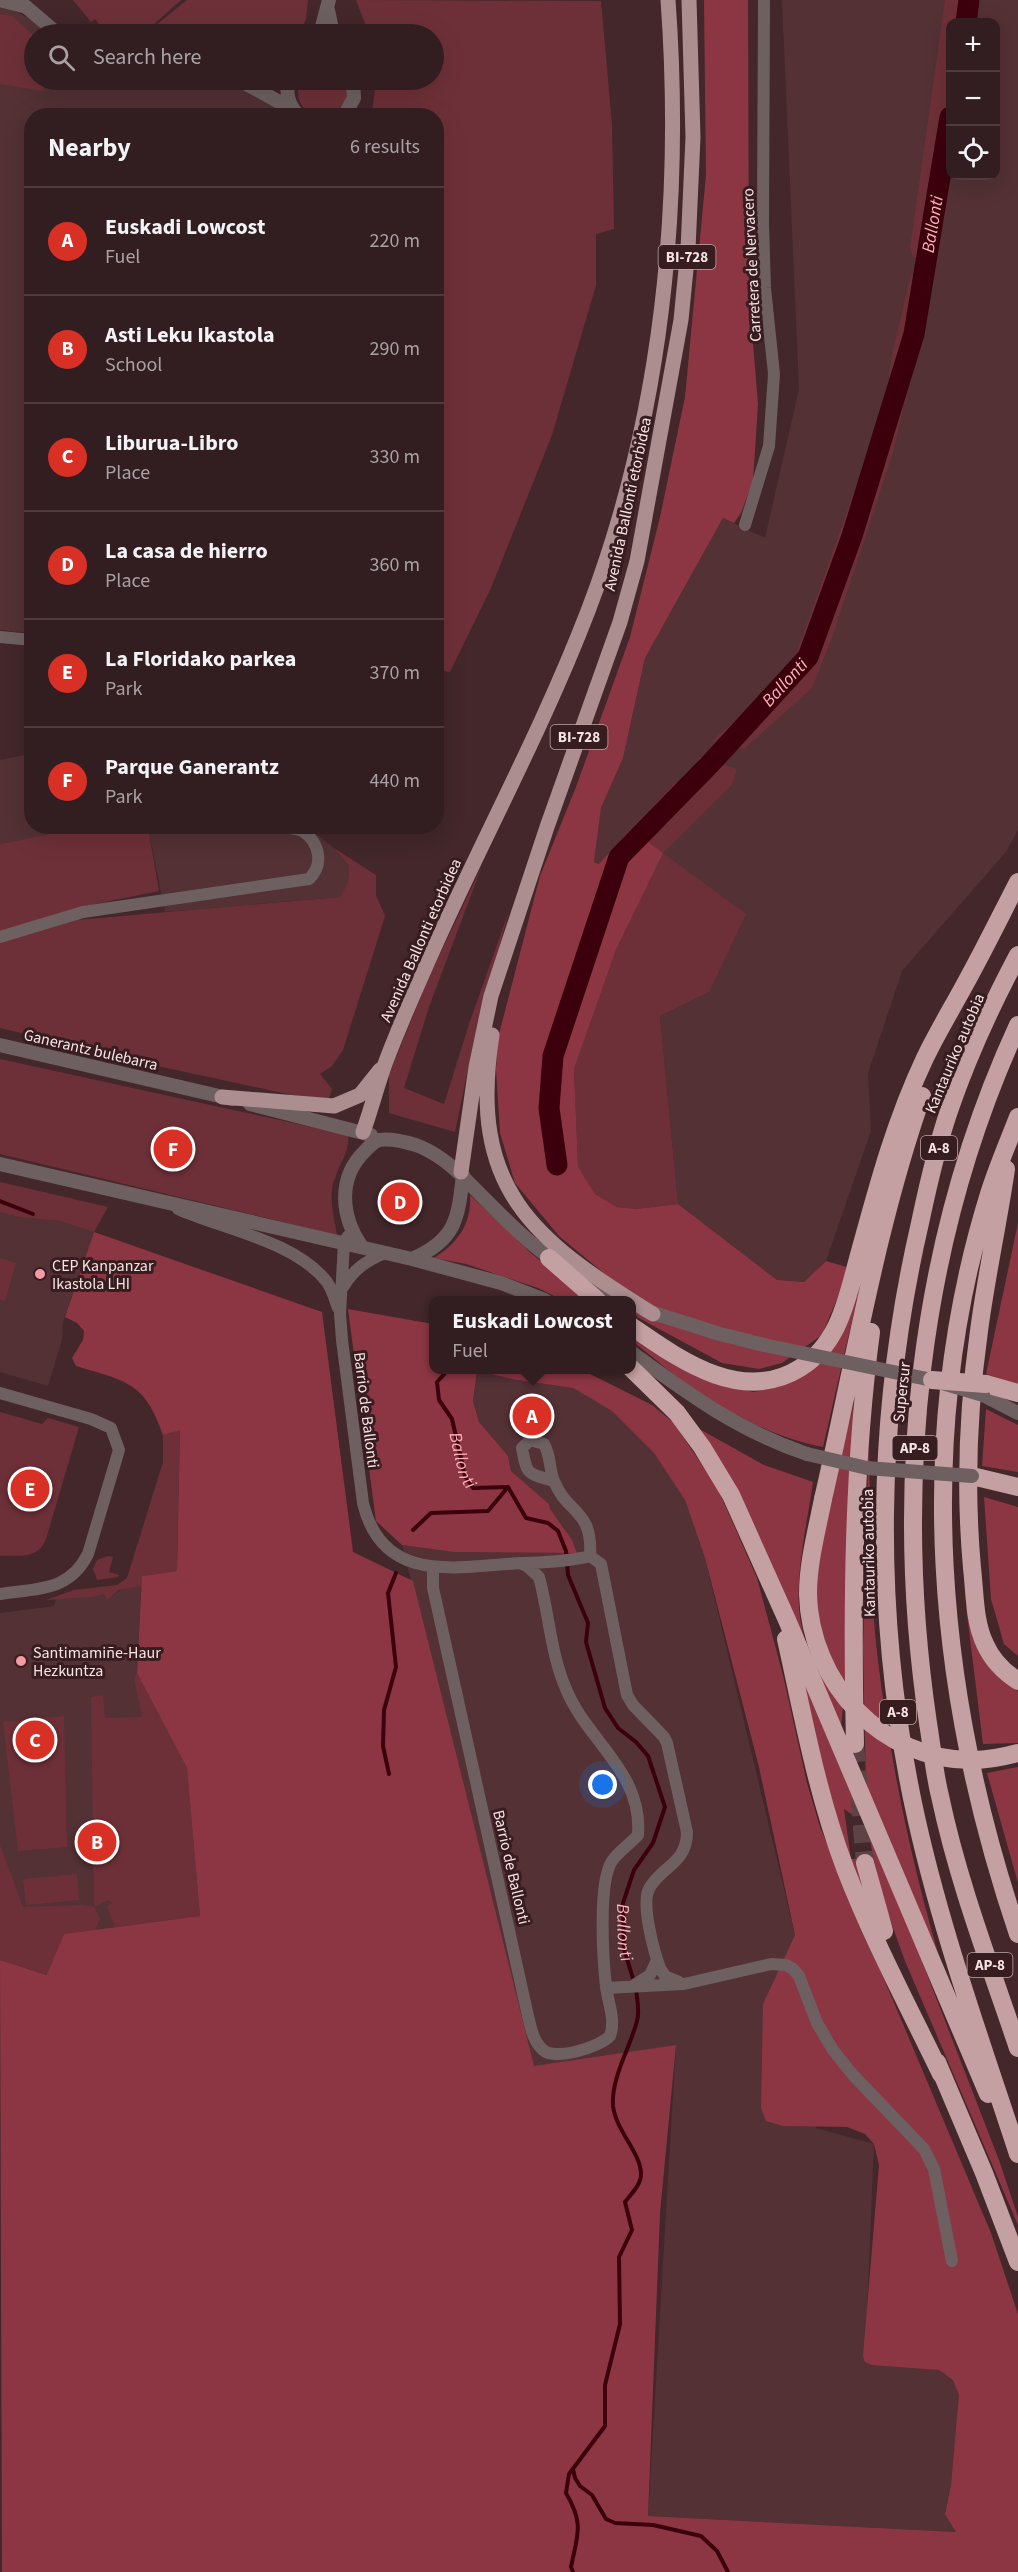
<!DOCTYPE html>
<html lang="en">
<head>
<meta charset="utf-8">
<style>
	body { margin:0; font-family:"Source Sans 3",sans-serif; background:#3d2a2d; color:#f1f3f6 }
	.controls { position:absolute; right:18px; top:18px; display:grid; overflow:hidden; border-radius:12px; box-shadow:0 6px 24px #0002 }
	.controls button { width:54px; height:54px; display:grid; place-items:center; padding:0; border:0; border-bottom:2px solid #4d3b3e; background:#321d20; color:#f1f3f6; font:30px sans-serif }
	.you { position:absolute; left:603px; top:1785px; width:21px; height:21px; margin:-15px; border:4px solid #fff; border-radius:50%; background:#1a73e8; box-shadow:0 0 0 9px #1a73e833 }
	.badge { display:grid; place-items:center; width:39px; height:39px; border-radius:50%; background:#d93025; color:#fff; font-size:20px; font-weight:700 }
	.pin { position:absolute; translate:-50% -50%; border:3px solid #fff; box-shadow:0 2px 6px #0006 }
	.popup { position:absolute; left:429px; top:1296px; width:207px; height:78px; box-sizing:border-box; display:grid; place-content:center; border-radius:12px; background:#321d20; filter:drop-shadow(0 2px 4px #0005); font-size:20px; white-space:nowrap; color:#a8a2a5 }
	.popup b { font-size:22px; color:#f1f3f6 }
	.popup::after { content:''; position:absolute; left:50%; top:100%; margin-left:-12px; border:12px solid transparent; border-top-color:#321d20 }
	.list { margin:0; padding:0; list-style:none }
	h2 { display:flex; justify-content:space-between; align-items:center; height:78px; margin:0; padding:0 24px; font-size:26px }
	h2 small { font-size:20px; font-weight:400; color:#a8a2a5 }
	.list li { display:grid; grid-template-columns:39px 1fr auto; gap:18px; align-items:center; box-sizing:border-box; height:108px; padding:0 24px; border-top:2px solid #4d3b3e }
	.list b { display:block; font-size:22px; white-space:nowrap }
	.list p { margin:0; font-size:20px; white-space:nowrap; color:#a8a2a5 }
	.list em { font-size:20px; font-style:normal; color:#a8a2a5 }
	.icon { flex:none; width:33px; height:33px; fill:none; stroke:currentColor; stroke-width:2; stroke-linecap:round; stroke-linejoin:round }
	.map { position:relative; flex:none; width:1018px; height:2572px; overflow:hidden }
	.search { position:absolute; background:#321d20; box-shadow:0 6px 24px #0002; left:24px; top:24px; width:420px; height:66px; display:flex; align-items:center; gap:15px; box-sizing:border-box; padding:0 21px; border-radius:33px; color:#a8a2a5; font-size:22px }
	.panel { position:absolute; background:#321d20; box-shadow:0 6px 24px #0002; left:24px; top:108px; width:420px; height:726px; border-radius:24px }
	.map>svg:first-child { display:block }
	.built { fill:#533135; fill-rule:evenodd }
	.green { fill:#6e3038 }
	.forest { fill:#8d3643 }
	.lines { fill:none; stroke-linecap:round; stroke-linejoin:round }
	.stream { stroke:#3c000d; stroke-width:4 }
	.river { stroke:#3c000d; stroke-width:21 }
	.motorway-tunnel { stroke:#5e4346; stroke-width:18; stroke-dasharray:18 9; stroke-linecap:butt }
	.minor { stroke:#6e6061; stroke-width:12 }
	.tertiary { stroke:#6e6061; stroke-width:14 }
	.primary { stroke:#ac8e90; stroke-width:15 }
	.motorway { stroke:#c4a0a2; stroke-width:18 }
	.tertiary-bridge { stroke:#6e6061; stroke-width:14 }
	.motorway-bridge { stroke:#c4a0a2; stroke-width:18 }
	.poi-dot { fill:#f49aa3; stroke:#381d20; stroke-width:2 }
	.labels { text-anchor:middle; stroke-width:6; stroke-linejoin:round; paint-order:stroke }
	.shield { fill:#381d20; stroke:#bda8a9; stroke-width:1.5 }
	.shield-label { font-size:15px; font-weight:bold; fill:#f6e3e4 }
	.street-label { font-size:16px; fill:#f6e3e4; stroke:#381d20 }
	.poi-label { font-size:16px; fill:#f6e3e4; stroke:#381d20; text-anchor:start }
	.water-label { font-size:18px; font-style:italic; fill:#fdb1b8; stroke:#381d20 }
</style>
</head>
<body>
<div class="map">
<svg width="1018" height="2572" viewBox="0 0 1018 2572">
	<rect width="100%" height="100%" fill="#43272a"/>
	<!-- built -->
	<path class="built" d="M 782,0 L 1018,0 L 1018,830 L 1006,852 L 902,971 L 868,1073 L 871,1131 L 826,1261 L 804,1282 L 777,1280 L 678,1204 L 660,1016 L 709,992 L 599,864 L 594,862 L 601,808 L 623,758 L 645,658 L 723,518 L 765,538 L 799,389 ZM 950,22 L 996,22 L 996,176 L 950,176 Z
		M 0,3 L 30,19 L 47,34 L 34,34 L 34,80 L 172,80 L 250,90 L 273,102 L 287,115 L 32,116 L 31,633 L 0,630 Z
		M 25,755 L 27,763 L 31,762 L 32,826 L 69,827 L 70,830 L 0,844 L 0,760 Z
		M 148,827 L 302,827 L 311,830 L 334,848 L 349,866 L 348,882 L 340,897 L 165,912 Z
		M 0,1212 L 18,1217 L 60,1221 L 94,1232 L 63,1322 L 62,1340 L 48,1386 L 0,1372 Z
		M 477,1371 L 517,1380 L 573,1388 L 612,1411 L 654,1453 L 685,1500 L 705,1558 L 795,1935 L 763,2004 L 816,2128 L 874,2144 L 865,2362 L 939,2370 L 953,2380 L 960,2392 L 951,2485 L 945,2513 L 957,2532 L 648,2516 L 676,2045 L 519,2072 L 486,1875 L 402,1545 L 454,1552 L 577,1553 L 572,1540 L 550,1509 L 549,1504 L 511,1471 L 508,1456 L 479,1422 L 473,1401 Z
		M 142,1576 L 137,1673 L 187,1768 L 200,1916 L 64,1934 L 0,1960 L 0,1613 L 54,1606 L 56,1599 L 105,1594 L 107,1599 Z"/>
	<!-- green -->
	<path class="green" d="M 73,0 L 181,0 L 143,34 L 107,34 L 95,19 L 91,22 Z
		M 187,0 L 308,0 L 306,19 L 299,34 L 145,34 Z
		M 356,0 L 601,1 L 612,125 L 614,229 L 596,234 L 596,285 L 552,435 L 491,588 L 450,672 L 436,669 L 436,116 L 372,115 L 376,80 L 434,80 L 434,34 L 369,34 Z
		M 945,0 L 980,0 L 976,22 L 950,22 L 950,162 L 935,258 L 913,257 L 910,248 Z
		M 0,14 L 12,16 L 34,36 L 34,80 L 55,80 L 56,81 L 44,82 L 43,91 L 0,84 Z
		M 300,80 L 344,80 C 365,118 285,132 300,80 Z
		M 911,275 L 932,277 L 894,449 L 832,638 L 812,688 L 744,749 L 712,741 C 741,714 780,688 797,652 L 884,408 L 893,350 Z
		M 699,757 L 737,769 L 732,785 L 663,853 L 746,914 L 709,992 L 660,1016 L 678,1204 L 634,1209 L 617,1207 L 595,1194 L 578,1168 L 574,1069 L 616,950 L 663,853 L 631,829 L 675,783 L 693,775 Z
		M 69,827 L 148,827 L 159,891 L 85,906 L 0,933 L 0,844 L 70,830 Z
		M 334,848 L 376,875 L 376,895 L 385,916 L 343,1050 L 332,1066 L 320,1074 L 332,1089 L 329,1098 L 314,1099 L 297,1096 L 162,1067 L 0,1028 L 0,943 L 77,920 L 340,897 L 348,882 L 349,866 Z
		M 482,866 L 429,1007 L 404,1088 L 444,1104 L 469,1024 L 509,911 L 473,1045 L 455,1132 L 389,1113 L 389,1075 L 427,981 Z
		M 0,1059 L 348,1135 C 351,1150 337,1168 333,1184 C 329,1201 334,1218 337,1235 L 0,1154 Z
		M 0,1182 L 108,1207 L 94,1232 L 60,1221 L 18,1217 L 0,1212 Z
		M 0,1258 L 16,1263 L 5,1301 L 0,1299 Z
		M 0,1412 L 42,1424 L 48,1418 L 79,1427 L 46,1539 C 38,1560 19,1555 0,1556 Z
		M 180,1429 L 177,1571 L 143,1576 L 142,1586 L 119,1590 L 107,1600 L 104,1594 L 92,1597 L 46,1600 L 74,1590 L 117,1585 L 127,1578 L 163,1462 L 163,1435 Z
		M 108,1556 L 113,1557 L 109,1572 L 119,1575 L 118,1577 L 97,1580 L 93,1569 L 97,1560 Z
		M 137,1673 L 187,1768 L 200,1916 L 115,1927 L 107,1907 L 112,1903 L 109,1900 L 94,1907 L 100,1919 L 95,1930 L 64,1934 L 48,1975 L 0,1960 L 0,1845 L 23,1907 L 82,1905 L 94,1907 L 91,1697 L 103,1695 L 105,1718 L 142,1717 L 134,1679 Z
		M 64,1716 L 67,1847 L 18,1851 L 3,1722 Z
		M 77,1874 L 79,1900 L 26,1905 L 23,1879 Z"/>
	<!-- forest -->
	<path class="forest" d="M 704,0 L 748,0 L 749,294 L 758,404 L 753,481 L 741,513 L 734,523 L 723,518 L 645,658 L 623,758 L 601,808 L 594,862 L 599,864 L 631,829 L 663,853 L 616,950 L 574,1069 L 578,1167 L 595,1194 L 617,1207 L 635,1209 L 678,1204 L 777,1280 L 804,1282 L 826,1261 L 850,1268 L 822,1335 L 782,1363 L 759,1369 L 722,1363 L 637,1317 L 617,1284 L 559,1236 L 515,1183 L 500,1133 L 496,1069 L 498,1038 L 540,876 L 576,787 L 630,637 L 660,517 L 685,397 L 706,175 Z
		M 470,1195 L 532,1254 L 588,1300 L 562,1300 L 538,1288 L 466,1264 L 434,1258 C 458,1243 472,1223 470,1195 Z
		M 1018,1223 L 1018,1385 L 986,1374 Z
		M 94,1232 L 322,1312 L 353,1552 L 413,1581 L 534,2066 L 676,2045 L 660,2213 L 648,2516 L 956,2532 L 945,2514 L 951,2485 L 959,2395 L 953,2380 L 939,2370 L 872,2365 L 865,2362 L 863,2356 L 879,2165 L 874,2144 L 865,2134 L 847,2127 L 783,2126 L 766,2121 L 761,2108 L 763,2004 L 795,1935 L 759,1767 L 705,1558 L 685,1500 L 654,1453 L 612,1411 L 573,1388 L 517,1380 L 477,1371 L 473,1401 L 479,1422 L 508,1456 L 511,1471 L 549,1504 L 550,1509 L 572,1540 L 577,1553 L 454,1552 L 402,1545 L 376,1521 L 348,1309 L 433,1324 L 433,1370 L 582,1370 L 652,1405 L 674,1423 L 718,1489 L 757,1578 L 783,1675 L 807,1783 L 820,1827 L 991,2233 L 1018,2314 L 1018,2572 L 2,2572 L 0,1960 L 47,1975 L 64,1934 L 200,1916 L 187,1768 L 137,1673 L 142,1576 L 177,1571 L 180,1430 L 163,1435 C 145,1382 126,1381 76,1366 L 72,1358 L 83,1340 L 84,1331 L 77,1323 L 65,1317 Z
		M 862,1277 L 823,1447 C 780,1439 738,1418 701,1394 C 676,1379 655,1357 631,1341 L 631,1332 L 717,1381 L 753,1392 L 779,1387 L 799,1377 Z
		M 857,1393 L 845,1682 L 830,1656 L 819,1623 L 815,1568 L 832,1486 Z
		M 986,1409 L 1018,1425 L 1018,1472 L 982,1466 Z
		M 694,1426 L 764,1465 L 813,1482 C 807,1525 792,1586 802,1628 C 808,1657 824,1683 843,1705 L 841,1728 Z
		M 869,1434 C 870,1509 869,1586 878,1661 C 891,1767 913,1871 944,1973 L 866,1789 L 863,1648 Z
		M 984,1497 L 1018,1507 L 1018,1656 L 1004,1644 L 991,1599 Z
		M 966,1606 C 978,1644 982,1668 1018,1691 L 1018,1743 L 983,1744 Z
		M 796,1663 L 855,1803 L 853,1815 L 844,1809 L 851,1859 L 856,1859 L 866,1904 L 847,1862 Z
		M 1018,1767 L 1018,1883 L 987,1773 Z
		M 869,1836 L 913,1938 L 999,2160 L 1018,2217 L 1018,2225 L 905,1961 L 882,1897 Z"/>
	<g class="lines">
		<!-- stream -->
		<g class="stream">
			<path d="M 0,1201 L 33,1214"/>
			<path id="s1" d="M 448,1370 L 437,1382 L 439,1400 L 452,1419 L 465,1476 L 473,1488 L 508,1487 L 526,1518 L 548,1523 L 558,1531 L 566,1551 L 568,1575 L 588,1623 L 586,1642 L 605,1708 L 618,1728 L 636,1742 L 648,1756 L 665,1807 L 653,1843 L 634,1870 L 623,1903 L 624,1949 L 634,1982"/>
			<path d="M 413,1530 L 431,1513 L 488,1511 L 508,1487"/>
			<path d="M 389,1774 L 383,1746 L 384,1710 L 396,1667 L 388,1593 L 396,1573"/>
			<path d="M 573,2469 L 575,2478 L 580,2486 L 592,2495 L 606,2519 L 615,2523 L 653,2525 L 701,2536 L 717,2551 L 728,2572"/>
			<path d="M 573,2572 L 571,2567 C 578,2533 584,2524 566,2493 L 569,2474 L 605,2426 L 605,2385 L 620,2324 L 619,2257 L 632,2230 L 625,2202 C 631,2194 641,2185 641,2174 C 641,2153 616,2131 613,2106 C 611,2078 630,2048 637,2021 C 640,2012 637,1999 636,1989"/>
		</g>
		<!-- river -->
		<g class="river">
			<path d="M 966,22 L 969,0"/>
			<path id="s2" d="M 557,1165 L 549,1108 L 553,1056 L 619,857 L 710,764 L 808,657 L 852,536 L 914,334 L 950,117"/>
		</g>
		<!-- motorway-tunnel -->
		<path class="motorway-tunnel" d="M 855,1744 L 865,1863"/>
		<!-- minor -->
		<path class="minor" d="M 745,525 L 769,446 L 774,374 L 765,288 L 763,223 L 764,0
			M 0,637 L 32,640
			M 0,937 L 83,912 L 309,879 C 324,865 320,842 302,831 C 296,828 285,828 278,826
			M 178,1209 C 225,1230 295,1241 327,1282 C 332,1289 335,1300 338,1308
			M 348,1236 L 344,1243 L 340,1314 L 342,1340 L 363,1503 C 381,1579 446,1569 507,1564 C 534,1562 563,1563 590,1556
			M 343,1287 C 354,1269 366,1261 385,1253
			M 0,1393 L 91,1419 L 111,1428 L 119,1450 L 88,1554 C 69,1592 37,1588 0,1594
			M 554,1481 C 527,1473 527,1476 522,1448 L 530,1440 L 544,1444 C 551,1456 549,1469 554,1481 C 567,1514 593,1509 590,1556
			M 590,1556 L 601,1564 L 627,1695 L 633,1705 L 664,1737 L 667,1743 L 687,1832 C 687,1864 661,1866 649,1889 C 641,1904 654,1952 660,1968 L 665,1976 L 679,1982
			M 433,1568 L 433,1588 L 528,2016 C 531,2028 533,2041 543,2050 C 555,2061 600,2047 610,2036 C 616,2019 608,2004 606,1986 C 603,1960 598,1882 612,1861 C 619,1851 630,1844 638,1835 C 643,1772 587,1741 566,1689 C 551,1655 549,1614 539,1577 L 527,1566 L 519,1563
			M 634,1985 L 650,1975 L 657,1960
			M 606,1988 L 684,1984 L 771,1964 L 786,1965 L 793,1969 L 799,1976 L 817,2023 L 833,2050 L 853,2075 L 924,2149 L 934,2169 L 952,2261"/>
		<!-- tertiary -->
		<path class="tertiary" d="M 0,0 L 23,6
			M 18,0 L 58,34
			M 328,10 L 333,34
			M 320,34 L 329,0
			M 220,80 L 243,82 L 259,80
			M 289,80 C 285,93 289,106 299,116
			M 243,82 L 281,103 L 289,103
			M 344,116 L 354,98 L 353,80
			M 0,1045 L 232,1099
			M 250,1104 L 371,1135
			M 0,1164 L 412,1259 L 501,1283 L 545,1300
			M 362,1247 C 341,1217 337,1178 365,1151 C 369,1147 373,1142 379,1140 C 389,1138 406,1142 416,1145 C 438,1153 455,1168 471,1185 C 497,1211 525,1241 556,1262
			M 412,1259 C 456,1240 458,1219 463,1175
			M 584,1281 L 619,1300
			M 644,1310 L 720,1334 L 764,1345
			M 631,1352 C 690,1395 737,1430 807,1454
			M 983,1395 L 1018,1413"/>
		<!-- primary -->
		<path class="primary" d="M 492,1035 C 468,1189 532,1239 653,1314
			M 222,1097 L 334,1106 L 360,1095 L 380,1070
			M 363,1132 C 371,1110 377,1086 385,1064 C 401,1021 420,979 439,937 C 488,829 545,723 588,611 C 662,418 683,205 668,0
			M 461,1172 L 476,1067 L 491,996 L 547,827 L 620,622 L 637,561 L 681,320 L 688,249 L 693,137 L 689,0"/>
		<!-- motorway -->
		<path class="motorway" d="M 1018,955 C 992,1004 968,1056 950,1108 C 937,1145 928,1185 920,1223 C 876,1413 873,1611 913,1803 C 938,1922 980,2038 1018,2154
			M 1018,1025 C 918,1242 893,1487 928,1723 C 932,1747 934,1772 940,1796 C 958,1882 990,1965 1018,2048
			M 1018,1117 C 1008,1143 997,1168 989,1194 C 913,1439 937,1695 1018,1934
			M 1006,1169 C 998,1224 986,1277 979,1331 C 968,1409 965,1490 972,1568 C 975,1593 974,1621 985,1644 C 992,1660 1004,1672 1018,1681
			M 549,1258 L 597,1300
			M 631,1326 C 679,1359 741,1405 800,1368 C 840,1343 847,1298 859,1255 C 877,1189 895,1121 925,1058 C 937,1033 951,1010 964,986 C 983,952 1000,917 1018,882
			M 631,1368 L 677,1413 L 702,1447 L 731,1495 L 787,1620 L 988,2094
			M 986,1384 L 1018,1393
			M 972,1476 L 1018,1487
			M 823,1499 C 854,1365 876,1227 922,1096
			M 786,1639 C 803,1716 817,1794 845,1868 C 872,1938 908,2006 941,2074
			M 855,1744 C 852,1607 853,1468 871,1332
			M 865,1863 L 884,1931
			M 937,2062 L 984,2173 L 1018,2262"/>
		<!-- tertiary-bridge -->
		<path class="tertiary-bridge" d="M 764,1345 L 932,1380 L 983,1395
			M 807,1454 L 867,1468 L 972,1476"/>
		<!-- motorway-bridge -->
		<path class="motorway-bridge" d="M 932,1380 L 986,1384
			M 823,1499 C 817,1530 808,1562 808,1594 C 810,1683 882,1761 973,1760 C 989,1760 1003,1757 1018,1753"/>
	</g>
	<!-- markers -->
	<g class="poi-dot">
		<circle cx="40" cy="1274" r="6"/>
		<circle cx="21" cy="1661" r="6"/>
	</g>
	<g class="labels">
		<!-- shield labels -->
		<g class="shield">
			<rect x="658.5" y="245" width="57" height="24" rx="4.5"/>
			<rect x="550.5" y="725" width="57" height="24" rx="4.5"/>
			<rect x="921" y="1136" width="36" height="24" rx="4.5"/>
			<rect x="892.5" y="1436" width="45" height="24" rx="4.5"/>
			<rect x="880" y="1700" width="36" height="24" rx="4.5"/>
			<rect x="967.5" y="1953" width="45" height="24" rx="4.5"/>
		</g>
		<g class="shield-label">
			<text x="687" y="262">BI-728</text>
			<text x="579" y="742">BI-728</text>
			<text x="939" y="1153">A-8</text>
			<text x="915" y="1453">AP-8</text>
			<text x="898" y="1717">A-8</text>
			<text x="990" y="1970">AP-8</text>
		</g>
		<!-- street labels -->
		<g class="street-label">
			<text transform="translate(751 265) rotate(-93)" y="6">Carretera de Nervacero</text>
			<text transform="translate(627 504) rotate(-78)" y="6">Avenida Ballonti etorbidea</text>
			<text transform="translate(420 940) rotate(-66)" y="6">Avenida Ballonti etorbidea</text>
			<text transform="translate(91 1049) rotate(13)" y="6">Ganerantz bulebarra</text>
			<text transform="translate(954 1053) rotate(-67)" y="6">Kantauriko autobia</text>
			<text transform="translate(901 1392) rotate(-84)" y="6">Supersur</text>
			<text transform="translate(367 1410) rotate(83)" y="6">Barrio de Ballonti</text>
			<text transform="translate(868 1553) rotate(-91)" y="6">Kantauriko autobia</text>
			<text transform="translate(512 1867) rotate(77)" y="6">Barrio de Ballonti</text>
		</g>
		<!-- poi labels -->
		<g class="poi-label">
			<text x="52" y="1271">CEP Kanpanzar<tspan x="52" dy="18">Ikastola LHI</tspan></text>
			<text x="33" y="1658">Santimamiñe-Haur<tspan x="33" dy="18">Hezkuntza</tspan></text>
		</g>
		<!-- water labels -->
		<g class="water-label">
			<text dy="6" stroke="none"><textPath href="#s2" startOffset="1046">Ballonti</textPath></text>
			<text dy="6" stroke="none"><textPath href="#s2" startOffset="560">Ballonti</textPath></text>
			<text dy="6" stroke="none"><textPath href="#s1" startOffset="100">Ballonti</textPath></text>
			<text dy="6" stroke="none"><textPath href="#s1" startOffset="676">Ballonti</textPath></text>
		</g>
	</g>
</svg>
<div class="controls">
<button>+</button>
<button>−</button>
<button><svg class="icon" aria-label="locate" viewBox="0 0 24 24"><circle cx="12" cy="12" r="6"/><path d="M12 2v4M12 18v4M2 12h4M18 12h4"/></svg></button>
</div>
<div class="you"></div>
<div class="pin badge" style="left:532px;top:1416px">A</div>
<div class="popup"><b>Euskadi Lowcost</b>Fuel</div>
<div class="pin badge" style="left:97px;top:1842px">B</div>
<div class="pin badge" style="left:35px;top:1740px">C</div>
<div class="pin badge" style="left:400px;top:1202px">D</div>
<div class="pin badge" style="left:30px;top:1489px">E</div>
<div class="pin badge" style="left:173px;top:1149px">F</div>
<div class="search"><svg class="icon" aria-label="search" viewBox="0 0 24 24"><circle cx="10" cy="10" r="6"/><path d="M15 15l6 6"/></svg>Search here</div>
<section class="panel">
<h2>Nearby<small>6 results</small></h2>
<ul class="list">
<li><span class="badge">A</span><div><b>Euskadi Lowcost</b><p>Fuel</p></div><em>220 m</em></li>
<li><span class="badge">B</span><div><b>Asti Leku Ikastola</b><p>School</p></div><em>290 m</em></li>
<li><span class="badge">C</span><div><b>Liburua-Libro</b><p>Place</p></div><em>330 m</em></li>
<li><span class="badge">D</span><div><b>La casa de hierro</b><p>Place</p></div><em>360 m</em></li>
<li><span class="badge">E</span><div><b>La Floridako parkea</b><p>Park</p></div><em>370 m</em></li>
<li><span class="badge">F</span><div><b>Parque Ganerantz</b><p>Park</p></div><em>440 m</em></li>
</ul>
</section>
</div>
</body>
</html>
